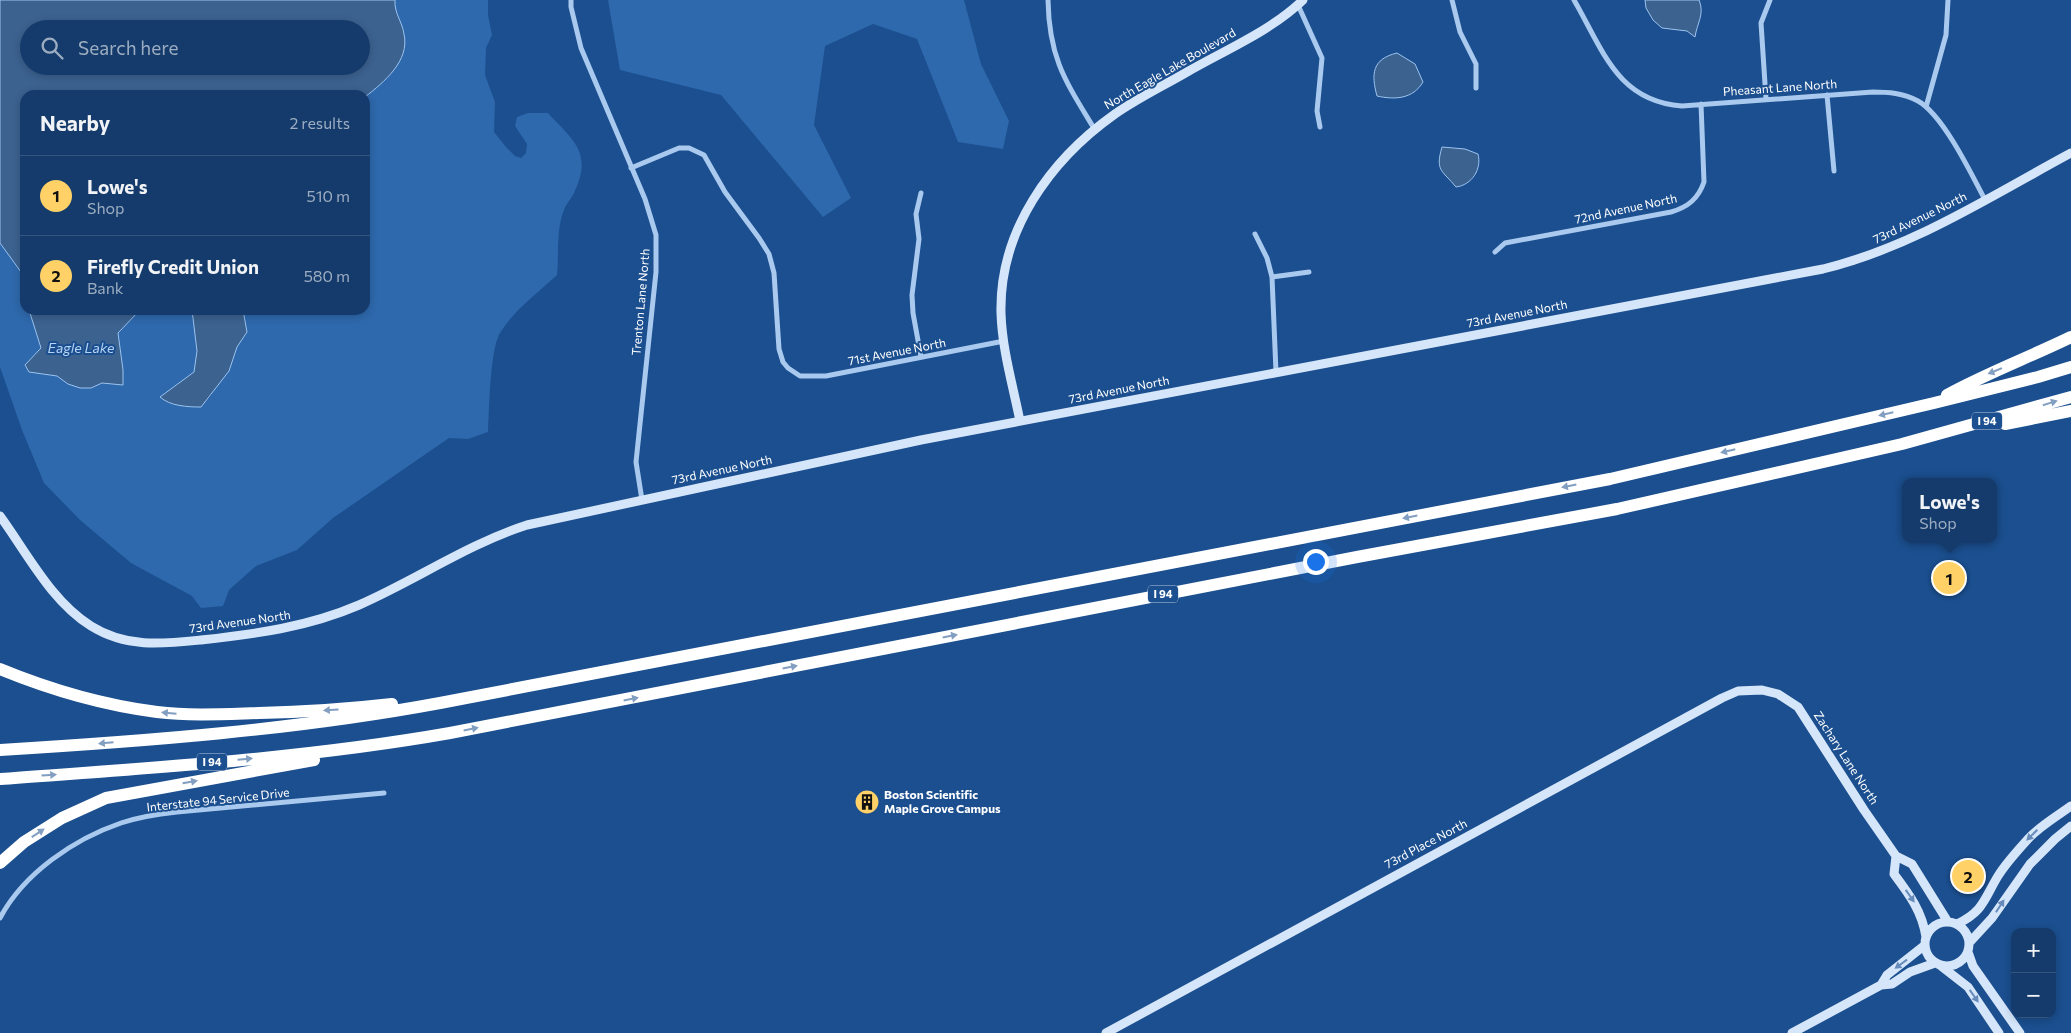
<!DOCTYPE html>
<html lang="en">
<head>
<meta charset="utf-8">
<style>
	body { margin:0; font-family:Commissioner,sans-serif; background:#1d4271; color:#f1f3f6 }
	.controls { position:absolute; right:15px; bottom:15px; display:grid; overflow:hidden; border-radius:10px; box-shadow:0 2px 8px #0003 }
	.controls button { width:45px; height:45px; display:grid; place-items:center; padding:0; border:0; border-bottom:1px solid #33557e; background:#143b6b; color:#f1f3f6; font:25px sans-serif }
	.you { position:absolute; left:1315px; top:561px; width:18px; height:18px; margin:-12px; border:4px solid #fff; border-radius:50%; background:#1a73e8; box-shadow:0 0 0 8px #1a73e833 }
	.badge { display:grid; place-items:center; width:32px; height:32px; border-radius:50%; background:#ffd166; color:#111; font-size:16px; font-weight:700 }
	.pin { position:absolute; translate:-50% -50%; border:2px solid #fff; box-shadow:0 1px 5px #0006 }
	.popup { position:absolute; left:1902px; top:478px; width:95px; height:65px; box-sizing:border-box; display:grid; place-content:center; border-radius:10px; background:#143b6b; filter:drop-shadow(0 1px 4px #0005); font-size:16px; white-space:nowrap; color:#9dadc1 }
	.popup b { font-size:19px; color:#f1f3f6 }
	.popup::after { content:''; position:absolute; left:50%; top:100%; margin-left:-10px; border:10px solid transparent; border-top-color:#143b6b }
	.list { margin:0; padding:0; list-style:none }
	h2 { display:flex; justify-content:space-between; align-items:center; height:65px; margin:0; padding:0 20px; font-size:21px }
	h2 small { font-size:16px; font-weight:400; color:#9dadc1 }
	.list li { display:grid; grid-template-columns:32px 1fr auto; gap:15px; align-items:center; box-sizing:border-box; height:80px; padding:0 20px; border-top:1px solid #33557e }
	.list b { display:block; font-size:19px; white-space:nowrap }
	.list p { margin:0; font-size:16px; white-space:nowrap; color:#9dadc1 }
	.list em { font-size:16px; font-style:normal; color:#9dadc1 }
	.icon { flex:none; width:28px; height:28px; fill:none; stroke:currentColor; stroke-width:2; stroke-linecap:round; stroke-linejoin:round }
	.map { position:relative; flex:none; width:2071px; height:1033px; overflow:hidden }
	.search { position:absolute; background:#143b6b; box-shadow:0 2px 8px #0003; left:20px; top:20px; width:350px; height:55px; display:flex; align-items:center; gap:12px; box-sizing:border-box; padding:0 18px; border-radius:28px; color:#9dadc1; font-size:19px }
	.panel { position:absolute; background:#143b6b; box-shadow:0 2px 8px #0003; left:20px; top:90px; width:350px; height:225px; border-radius:15px }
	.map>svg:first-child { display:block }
	.green { fill:#2e69ad }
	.water { fill:#3c6290; stroke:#9cc4f0; fill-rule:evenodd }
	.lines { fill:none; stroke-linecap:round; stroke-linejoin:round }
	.street { stroke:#a9c9ee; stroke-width:5 }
	.secondary { stroke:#d6e6fa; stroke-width:9 }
	.highway { stroke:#fff; stroke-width:12 }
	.oneway { fill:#829ec1 }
	.oneway2 { fill:#668bba }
	.labels { text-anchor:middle; stroke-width:4; stroke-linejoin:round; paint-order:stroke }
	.shield { fill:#1b4f8f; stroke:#bbcadd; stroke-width:1 }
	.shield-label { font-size:11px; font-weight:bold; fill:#fff }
	.street-label { font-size:12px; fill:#fff; stroke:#1b4f8f }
	.poi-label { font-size:12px; font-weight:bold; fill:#fff; stroke:#1b4f8f; text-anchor:start }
	.water-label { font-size:14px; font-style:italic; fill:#b5d3f5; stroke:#1b4f8f }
</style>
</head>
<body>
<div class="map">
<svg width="2071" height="1033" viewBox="0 0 2071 1033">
	<rect width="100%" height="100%" fill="#1b4f8f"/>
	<!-- green -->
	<path class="green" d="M 395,0 L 488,0 L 488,15 L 492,35 L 486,48 L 485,75 L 495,102 L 494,132 L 506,147 L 515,156 L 521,158 L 526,153 L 527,144 L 515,126 L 517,117 L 528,113 L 548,113 C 574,141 593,153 574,193 C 571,199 566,204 564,210 C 556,229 559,255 557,275 C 538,293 514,310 500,333 C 490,349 489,411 488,432 L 468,439 L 449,438 L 333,518 L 297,550 L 256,566 L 229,590 L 223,606 L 201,608 L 192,596 L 131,563 L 80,520 L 44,483 L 22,430 L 0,367 L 0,243 L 21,272 L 25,282 L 25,310 L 29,310 L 41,348 L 25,365 L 29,372 L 57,376 L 68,384 L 91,388 L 102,383 L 123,385 L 123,370 L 118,333 L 139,311 L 194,311 L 197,351 L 194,372 L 168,391 L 165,401 L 184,406 L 200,407 L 210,397 L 220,381 L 229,371 L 237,347 L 247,332 L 243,310 L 365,310 L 365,97 L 390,75 Z
		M 608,0 L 964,0 L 981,64 L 1009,121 L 1003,149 L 958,142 L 917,39 L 873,24 L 825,46 L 814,125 L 851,198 L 823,217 L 721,95 L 620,70 Z"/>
	<!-- water -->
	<path class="water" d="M 0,0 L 395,0 C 394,13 402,21 404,34 C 410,61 384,82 365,97 L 365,95 L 25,95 L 25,282 L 21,272 L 0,243 ZM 29,29 L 361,29 L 361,66 L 29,66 Z
		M 1645,0 L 1699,0 C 1705,14 1697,23 1695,37 L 1687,31 L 1662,28 L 1653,20 L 1646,8 Z
		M 1397,53 L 1415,64 L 1423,82 C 1413,99 1395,100 1377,96 C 1371,74 1372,59 1397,53 Z
		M 1442,147 L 1465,149 L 1478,154 C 1482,169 1472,185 1456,187 C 1442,170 1435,171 1442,147 Z
		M 29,310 L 144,310 L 139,311 L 118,333 L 123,370 L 123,385 L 102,383 L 91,388 L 80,388 L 68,384 L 57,376 L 29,372 L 25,365 L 41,348 Z
		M 192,310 L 243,310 L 247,332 L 237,347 L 229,371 L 201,407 C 187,407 170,406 160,397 L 194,372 L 197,351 Z"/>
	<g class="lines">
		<!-- street -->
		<path class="street" d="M 571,0 L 571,7 L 581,48 L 645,199 L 656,235 L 656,272 L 636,462 L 642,500
			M 1048,0 C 1049,59 1066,82 1095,130
			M 1452,0 L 1460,32 L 1476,64 L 1476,88
			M 1574,0 C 1603,50 1617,101 1682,106 L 1873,92 C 1888,92 1903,93 1918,101 C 1943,115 1971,173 1985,200
			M 1298,5 L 1322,58 L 1317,111 L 1320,127
			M 1827,95 L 1834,171
			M 1766,99 L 1761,23 L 1770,0
			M 1926,107 L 1946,35 L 1948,0
			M 631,168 L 679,148 L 689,148 L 704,155 L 725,192 L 759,238 L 769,254 L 774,273 L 779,349 L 783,362 L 788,368 L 800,376 L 826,376 L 1004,341
			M 1255,234 L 1267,258 L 1272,277 L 1276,372
			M 1495,252 L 1505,243 L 1671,212 C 1688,207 1698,199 1704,182 L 1701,104
			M 1272,277 L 1309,272
			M 921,357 L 913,313 L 912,295 L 919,239 L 916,214 L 921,193
			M 0,918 C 24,873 74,839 121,823 C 139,817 158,814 177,812 L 384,793"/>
		<!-- secondary -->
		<path class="secondary" d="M 1020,421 C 1013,386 1002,349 1001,313 C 999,231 1050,160 1115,114 C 1138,98 1163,86 1187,72 C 1225,50 1271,31 1303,0
			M 0,516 C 27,553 51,601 91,626 C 126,648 162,644 201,640 C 256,634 308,627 359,605 C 416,580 468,544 527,525 L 921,440 L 1823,269 C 1913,247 1991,196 2071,153
			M 1896,856 L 1894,874 C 1909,894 1922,911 1926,937
			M1925 944a22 22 0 1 1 44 0a22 22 0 1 1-44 0Z
			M 1957,924 C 1984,911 1984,899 1998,876 C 2006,863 2018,850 2028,839 C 2040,826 2056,817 2071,806
			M 1969,943 L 1992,918 L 2030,864 L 2055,839 L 2071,826
			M 1968,952 L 1973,966 L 2020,1033
			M 1941,966 L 1968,987 L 1999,1033
			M 1881,985 L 1887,975 L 1925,945
			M 1106,1033 L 1722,698 L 1738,691 L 1762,690 L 1778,694 L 1798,707 L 1864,810 L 1896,856 L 1912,864 L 1948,922
			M 1792,1033 L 1881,985 L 1892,984 L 1910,972 L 1935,963"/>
		<!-- highway -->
		<path class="highway" d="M 1947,395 C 1987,373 2030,357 2071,337
			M 2005,424 L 2071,411
			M 0,669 C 51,690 103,705 157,712 C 191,716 225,714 259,713 C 304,712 348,709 392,704
			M 0,750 C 147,741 294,730 440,703 L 1610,479 L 1934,403 L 2038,377 L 2071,367
			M 0,779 C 150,768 302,759 450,733 L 1357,557 L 1617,509 L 1902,444 L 2071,397
			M 0,863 L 24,842 L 62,818 L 106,798 L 314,760"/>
	</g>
	<!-- one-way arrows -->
	<defs><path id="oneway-solid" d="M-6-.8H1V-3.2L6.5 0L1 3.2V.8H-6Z" transform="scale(1.25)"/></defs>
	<g class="oneway">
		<use href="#oneway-solid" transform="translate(1995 371) rotate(158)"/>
		<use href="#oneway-solid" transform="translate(2050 403) rotate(-17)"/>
		<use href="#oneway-solid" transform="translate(1886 414) rotate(167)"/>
		<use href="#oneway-solid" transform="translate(1728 451) rotate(167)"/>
		<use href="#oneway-solid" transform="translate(1569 486) rotate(169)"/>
		<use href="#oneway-solid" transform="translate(1410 517) rotate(169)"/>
		<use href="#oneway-solid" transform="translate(950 636) rotate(-11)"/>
		<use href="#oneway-solid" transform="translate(790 667) rotate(-11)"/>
		<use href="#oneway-solid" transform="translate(631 699) rotate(-11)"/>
		<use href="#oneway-solid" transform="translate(331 710) rotate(176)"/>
		<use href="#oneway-solid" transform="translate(169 713) rotate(-175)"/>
		<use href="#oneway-solid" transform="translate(471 729) rotate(-11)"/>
		<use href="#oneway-solid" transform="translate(106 743) rotate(175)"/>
		<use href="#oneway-solid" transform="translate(245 759) rotate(-5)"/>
		<use href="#oneway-solid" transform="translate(49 775) rotate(-4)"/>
		<use href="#oneway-solid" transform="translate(190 782) rotate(-10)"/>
		<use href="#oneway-solid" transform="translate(38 833) rotate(-33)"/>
	</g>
	<g class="oneway2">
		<use href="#oneway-solid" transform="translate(2032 835) rotate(136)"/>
		<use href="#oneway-solid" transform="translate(1910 896) rotate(55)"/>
		<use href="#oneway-solid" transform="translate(2000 906) rotate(-57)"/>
		<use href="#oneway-solid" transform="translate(1901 964) rotate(144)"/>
		<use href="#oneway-solid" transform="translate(1974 996) rotate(55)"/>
	</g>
	<!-- icons -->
	<defs>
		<symbol id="building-disc" viewBox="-11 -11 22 22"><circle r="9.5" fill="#ffd166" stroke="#1b4f8f"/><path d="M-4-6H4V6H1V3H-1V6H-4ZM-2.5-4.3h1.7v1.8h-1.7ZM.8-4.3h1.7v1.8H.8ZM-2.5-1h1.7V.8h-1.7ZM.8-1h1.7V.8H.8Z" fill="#111"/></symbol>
	</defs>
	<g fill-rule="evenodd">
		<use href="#building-disc" x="853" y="788" width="28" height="28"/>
	</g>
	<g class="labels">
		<!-- shield labels -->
		<g class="shield">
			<rect x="1972" y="412.5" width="30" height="17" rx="4"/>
			<rect x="1148" y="585.5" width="30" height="17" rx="4"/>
			<rect x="197" y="753.5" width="30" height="17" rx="4"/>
		</g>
		<g class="shield-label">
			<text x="1987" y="425">I 94</text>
			<text x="1163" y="598">I 94</text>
			<text x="212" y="766">I 94</text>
		</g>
		<!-- street labels -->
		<g class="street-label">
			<text transform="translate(1170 69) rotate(-30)" y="4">North Eagle Lake Boulevard</text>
			<text transform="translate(1780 88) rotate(-4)" y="4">Pheasant Lane North</text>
			<text transform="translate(1626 209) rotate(-12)" y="4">72nd Avenue North</text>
			<text transform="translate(1920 218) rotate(-26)" y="4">73rd Avenue North</text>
			<text transform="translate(641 302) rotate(-85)" y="4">Trenton Lane North</text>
			<text transform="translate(1517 314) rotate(-11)" y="4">73rd Avenue North</text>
			<text transform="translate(897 352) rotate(-11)" y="4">71st Avenue North</text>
			<text transform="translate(1119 390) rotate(-11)" y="4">73rd Avenue North</text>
			<text transform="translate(722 470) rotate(-12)" y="4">73rd Avenue North</text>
			<text transform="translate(240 622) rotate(-8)" y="4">73rd Avenue North</text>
			<text transform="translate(1846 758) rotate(57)" y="4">Zachary Lane North</text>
			<text transform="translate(218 800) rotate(-6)" y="4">Interstate 94 Service Drive</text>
			<text transform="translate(1426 844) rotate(-28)" y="4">73rd Place North</text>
		</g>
		<!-- poi labels -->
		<g class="poi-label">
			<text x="884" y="799">Boston Scientific<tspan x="884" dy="14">Maple Grove Campus</tspan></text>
		</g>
		<!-- water labels -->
		<g class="water-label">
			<text x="81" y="353">Eagle Lake</text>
		</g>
	</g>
</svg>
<div class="controls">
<button>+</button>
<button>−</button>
</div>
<div class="you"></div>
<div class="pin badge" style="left:1949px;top:578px">1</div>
<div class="popup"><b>Lowe's</b>Shop</div>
<div class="pin badge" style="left:1968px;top:876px">2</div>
<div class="search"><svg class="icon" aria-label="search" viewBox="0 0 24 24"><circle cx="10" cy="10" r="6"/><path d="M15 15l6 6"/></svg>Search here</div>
<section class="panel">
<h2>Nearby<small>2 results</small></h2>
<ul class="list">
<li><span class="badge">1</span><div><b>Lowe's</b><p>Shop</p></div><em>510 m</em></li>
<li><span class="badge">2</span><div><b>Firefly Credit Union</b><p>Bank</p></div><em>580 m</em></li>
</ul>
</section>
</div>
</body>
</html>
